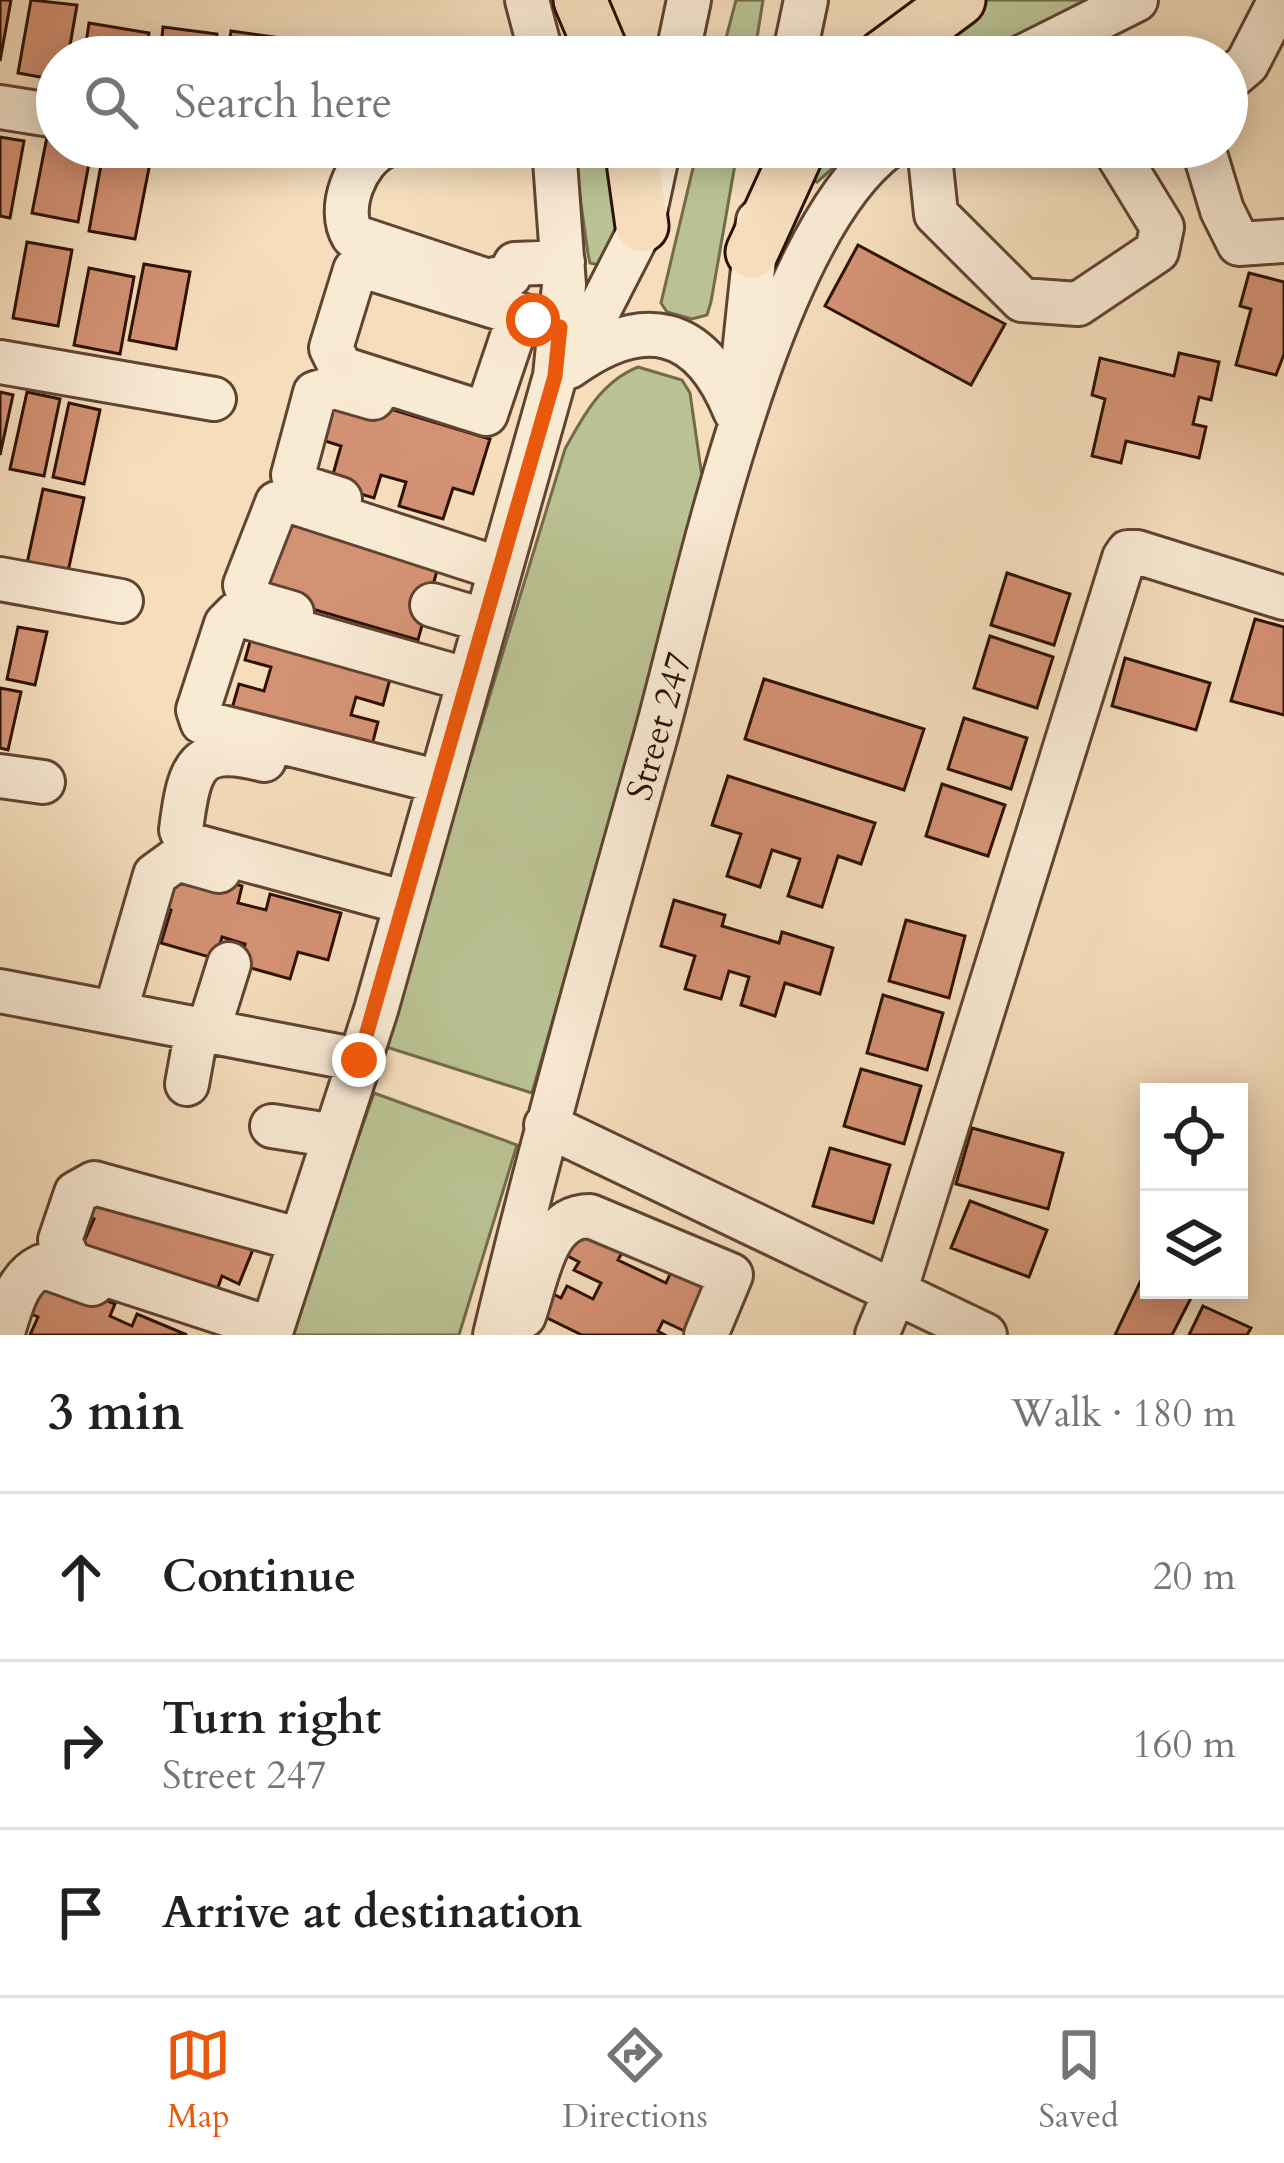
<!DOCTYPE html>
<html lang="en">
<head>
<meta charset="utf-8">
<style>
	body { margin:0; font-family:Cardo,serif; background:#f6f6f6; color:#202124 }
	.controls { position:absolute; right:36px; bottom:36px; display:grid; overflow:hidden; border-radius:0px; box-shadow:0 6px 30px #0003 }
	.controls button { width:108px; height:108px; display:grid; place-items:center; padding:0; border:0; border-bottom:3px solid #e0e0e0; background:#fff; color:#202124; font:60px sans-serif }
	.stop { position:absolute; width:36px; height:36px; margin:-27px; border:9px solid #ea580c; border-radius:50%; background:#fff }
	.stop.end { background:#ea580c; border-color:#fff; box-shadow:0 3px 12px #0008 }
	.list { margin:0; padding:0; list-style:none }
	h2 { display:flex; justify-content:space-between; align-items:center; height:156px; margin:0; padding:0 48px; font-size:51px }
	h2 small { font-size:39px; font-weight:400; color:#757577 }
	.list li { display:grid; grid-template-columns:78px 1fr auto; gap:36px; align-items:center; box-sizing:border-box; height:168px; padding:0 48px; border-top:3px solid #e0e0e0 }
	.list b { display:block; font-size:45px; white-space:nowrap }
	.list p { margin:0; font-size:39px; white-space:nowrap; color:#757577 }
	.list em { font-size:39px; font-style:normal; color:#757577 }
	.icon { flex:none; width:66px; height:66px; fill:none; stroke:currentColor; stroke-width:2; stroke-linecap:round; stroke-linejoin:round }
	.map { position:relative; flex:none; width:1284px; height:1335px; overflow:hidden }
	.search { position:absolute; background:#fff; box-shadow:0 6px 30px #0003; left:36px; right:36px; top:36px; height:132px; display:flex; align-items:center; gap:30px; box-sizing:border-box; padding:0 42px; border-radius:66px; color:#757577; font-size:45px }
	.sheet { height:660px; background:#fff }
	nav { display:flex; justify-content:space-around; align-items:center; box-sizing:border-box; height:168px; border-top:3px solid #e0e0e0; background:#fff; font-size:33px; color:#757577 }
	nav a { display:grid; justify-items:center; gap:6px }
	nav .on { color:#ea580c }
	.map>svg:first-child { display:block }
	.green { fill:#bac293; stroke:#746a4c; stroke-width:3 }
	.building { fill:#d49274; stroke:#2e1104; stroke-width:3 }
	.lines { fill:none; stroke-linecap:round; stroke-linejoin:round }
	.minor-casing { stroke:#604432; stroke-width:48 }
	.major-casing { stroke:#2e1104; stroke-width:57 }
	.minor { stroke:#f9ead4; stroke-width:42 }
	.major { stroke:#f6debd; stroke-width:51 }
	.route { stroke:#ea580c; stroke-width:15 }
	.labels { text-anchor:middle; stroke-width:12; stroke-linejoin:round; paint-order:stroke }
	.street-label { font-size:36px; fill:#2e1104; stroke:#f9ead4 }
</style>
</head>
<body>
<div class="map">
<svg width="1284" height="1335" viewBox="0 0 1284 1335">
	<rect width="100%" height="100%" fill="#f6debd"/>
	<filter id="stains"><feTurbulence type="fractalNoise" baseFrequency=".00167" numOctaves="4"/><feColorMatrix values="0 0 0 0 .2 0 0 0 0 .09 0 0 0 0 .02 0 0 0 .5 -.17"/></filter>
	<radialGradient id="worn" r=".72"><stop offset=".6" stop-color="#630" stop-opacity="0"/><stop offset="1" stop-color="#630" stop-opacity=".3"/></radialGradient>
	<!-- green -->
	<path class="green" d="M 736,0 L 763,0 L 754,57 L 721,57 Z
		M 988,0 L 1100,0 L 997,57 L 898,57 Z
		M 573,147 L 614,147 L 618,239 L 600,265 L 590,263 L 588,254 Z
		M 698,147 L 738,147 L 711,302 L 707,315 L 692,319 L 667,312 L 661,303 Z
		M 820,147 L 857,147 L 817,182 L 811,178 Z
		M 638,367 L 682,380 L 690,393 L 704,491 L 532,1093 L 383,1046 L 565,449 C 583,416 601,382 638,367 Z
		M 374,1093 L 517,1145 L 459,1335 L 289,1335 Z"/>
	<!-- building -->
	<path class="building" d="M 0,0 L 11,0 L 0,61 Z
		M 31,0 L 77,5 L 68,57 L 57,57 L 57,80 L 18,73 Z
		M 89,23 L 149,33 L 145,57 L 84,57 Z
		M 163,27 L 217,34 L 214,57 L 160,57 Z
		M 231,31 L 288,39 L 285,57 L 227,57 Z
		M 0,137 L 24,141 L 10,218 L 0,216 Z
		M 47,137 L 57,138 L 57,147 L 92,147 L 78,222 L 32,213 Z
		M 103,154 L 150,163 L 135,239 L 89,231 Z
		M 27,242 L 72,250 L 58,326 L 13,318 Z
		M 858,245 L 1005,324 L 971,385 L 825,306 Z
		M 144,264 L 190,272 L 176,349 L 129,340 Z
		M 89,268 L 134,277 L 120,354 L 74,345 Z
		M 1249,273 L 1284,282 L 1284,354 L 1276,375 L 1236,365 L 1251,309 L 1240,306 Z
		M 1179,353 L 1219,362 L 1211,400 L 1199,397 L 1193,424 L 1206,427 L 1199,458 L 1126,441 L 1121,463 L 1092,456 L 1105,399 L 1092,395 L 1100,358 L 1174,376 Z
		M 0,392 L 13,395 L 0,455 Z
		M 27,392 L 60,399 L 44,476 L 10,469 Z
		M 334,392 L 490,439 L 473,494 L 453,488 L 443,519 L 399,506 L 406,482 L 381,475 L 374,498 L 330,485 L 341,446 L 319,439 Z
		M 69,403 L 100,410 L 84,484 L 53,477 Z
		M 43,489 L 84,498 L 67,576 L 26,568 Z
		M 286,509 L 441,556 L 418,640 L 261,594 Z
		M 1007,573 L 1070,594 L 1054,645 L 991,625 Z
		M 1255,619 L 1284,627 L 1284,715 L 1231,701 Z
		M 18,627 L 47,632 L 35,685 L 7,679 Z
		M 254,627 L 394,664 L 383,705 L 356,697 L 351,715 L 378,722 L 371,749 L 231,712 L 239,684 L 264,691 L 271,667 L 245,660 Z
		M 990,636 L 1053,657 L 1037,708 L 974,688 Z
		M 1125,658 L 1210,683 L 1196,730 L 1112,706 Z
		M 764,679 L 924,729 L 904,790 L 745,739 Z
		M 0,688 L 21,692 L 8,750 L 0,748 Z
		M 964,718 L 1027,738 L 1011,789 L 948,769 Z
		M 728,776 L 875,823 L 861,864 L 838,856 L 822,907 L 788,896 L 800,859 L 772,850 L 760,887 L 727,876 L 741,834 L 712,825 Z
		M 942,784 L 1005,805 L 988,856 L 926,836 Z
		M 175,867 L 242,886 L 238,903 L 266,910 L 270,894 L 341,913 L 328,960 L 298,952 L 290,979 L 240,965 L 245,944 L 222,937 L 216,959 L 161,943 L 171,910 L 163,908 Z
		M 674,900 L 725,915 L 722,926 L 779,943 L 782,932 L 833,948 L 820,994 L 785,983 L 775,1016 L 741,1005 L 749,977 L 729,971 L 721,999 L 685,989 L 695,956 L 661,946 Z
		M 906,920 L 965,936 L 949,998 L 889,981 Z
		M 883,995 L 943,1013 L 927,1070 L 867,1053 Z
		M 861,1069 L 921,1086 L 904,1144 L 844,1126 Z
		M 972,1128 L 1063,1153 L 1048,1209 L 956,1184 Z
		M 830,1148 L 890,1165 L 873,1223 L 813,1206 Z
		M 87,1193 L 256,1242 L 239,1284 L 222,1276 L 213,1301 L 148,1266 L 142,1279 L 79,1253 L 94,1219 L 78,1212 Z
		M 970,1201 L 1047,1230 L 1029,1277 L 951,1248 Z
		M 575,1225 L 624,1249 L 618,1260 L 666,1283 L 671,1272 L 716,1294 L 693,1335 L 663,1321 L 658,1331 L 665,1335 L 582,1335 L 533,1311 L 544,1289 L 561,1298 L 567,1286 L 593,1299 L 601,1283 L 574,1270 L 579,1262 L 562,1253 Z
		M 38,1271 L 115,1304 L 110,1316 L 132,1326 L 137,1314 L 187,1335 L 30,1335 L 38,1317 L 22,1310 Z
		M 1144,1274 L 1149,1290 L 1192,1296 L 1172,1335 L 1115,1335 Z
		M 1203,1306 L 1251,1328 L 1247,1335 L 1189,1335 Z"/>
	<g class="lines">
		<defs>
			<path id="minor" d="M 527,0 L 542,57
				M 677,57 L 689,0
				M 794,57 L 806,0
				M 1022,57 L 1136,0
				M 1227,81 L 1247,64 L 1280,0
				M 0,107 L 57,116
				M 383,147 C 356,160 336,209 353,236 L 488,281 L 510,275 L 515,264 L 563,262
				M 929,147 L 936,214 L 1022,300 L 1078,304 L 1157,251 L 1162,227 L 1113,147
				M 1203,147 L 1222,210 L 1239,244 L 1284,241
				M 519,316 L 486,414 L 341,368 L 331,348 L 355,270 L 375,270 L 560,327
				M 0,362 L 214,399
				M 569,367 C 643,314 700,325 735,411
				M 559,370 L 599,310 L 642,226 L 659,147
				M 740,392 L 758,221
				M 340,499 L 299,486 L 293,475 L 315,393 L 335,387 L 373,398
				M 0,579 L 121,601
				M 432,605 L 486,621
				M 292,613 L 251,601 L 245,585 L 277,503 L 293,502 L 500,569
				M 264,760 C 196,742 189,766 181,830 L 188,844 L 406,903
				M 0,776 L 43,782
				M 440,782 L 202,722 L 198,710 L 226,624 L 236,614 L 469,680
				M 0,991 L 359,1060
				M 115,1013 L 155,875 L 177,859 L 219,871
				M 208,1031 L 229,964
				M 187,1084 L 197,1029
				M 546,1125 L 985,1335
				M 272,1126 L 335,1136
				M 524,1316 C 538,1277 544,1216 590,1216 L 731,1275 L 706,1335
				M 272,1329 L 70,1263 L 60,1240 L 76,1193 L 94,1183 L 301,1240
				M 2,1335 C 11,1309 15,1279 42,1266 L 92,1284
				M 270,1335 L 376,1010 L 555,376 L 564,285 L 554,147
				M 495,1335 C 543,1135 599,937 655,739 C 696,591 767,237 888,147
				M 877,1335 L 896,1289 L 1124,558 L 1128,552 L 1137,552 L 1284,598"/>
			<path id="major" d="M 580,0 L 604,57
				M 882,57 L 959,0
				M 631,147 L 642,226
				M 752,252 L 800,147"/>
		</defs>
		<!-- minor casing -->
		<use href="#minor" class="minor-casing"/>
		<!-- major casing -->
		<use href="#major" class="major-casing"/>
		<!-- minor -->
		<use href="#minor" class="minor"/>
		<!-- major -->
		<use href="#major" class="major"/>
	</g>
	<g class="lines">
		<!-- route -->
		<path class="route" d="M 359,1060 L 555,376 L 560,327 L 533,320"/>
	</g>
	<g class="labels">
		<!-- street labels -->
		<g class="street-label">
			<text transform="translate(658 726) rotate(-74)" y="13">Street 247</text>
		</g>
	</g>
	<rect width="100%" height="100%" filter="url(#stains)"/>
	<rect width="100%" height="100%" fill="url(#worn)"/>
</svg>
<div class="controls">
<button><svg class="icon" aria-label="locate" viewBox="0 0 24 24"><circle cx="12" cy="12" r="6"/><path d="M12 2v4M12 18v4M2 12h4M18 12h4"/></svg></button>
<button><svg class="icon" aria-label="layers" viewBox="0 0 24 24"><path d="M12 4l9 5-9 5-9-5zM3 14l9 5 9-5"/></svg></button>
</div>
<div class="stop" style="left:533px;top:320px"></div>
<div class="stop end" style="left:359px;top:1060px"></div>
<div class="search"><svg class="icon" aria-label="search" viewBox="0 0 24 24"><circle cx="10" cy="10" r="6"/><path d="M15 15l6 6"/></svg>Search here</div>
</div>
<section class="sheet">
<h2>3 min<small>Walk · 180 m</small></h2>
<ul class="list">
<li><svg class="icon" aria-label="ahead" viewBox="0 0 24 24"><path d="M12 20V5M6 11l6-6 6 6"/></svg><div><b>Continue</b></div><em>20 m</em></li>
<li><svg class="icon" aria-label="right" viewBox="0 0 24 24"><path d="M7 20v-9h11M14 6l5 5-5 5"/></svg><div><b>Turn right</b><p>Street 247</p></div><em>160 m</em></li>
<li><svg class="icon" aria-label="arrive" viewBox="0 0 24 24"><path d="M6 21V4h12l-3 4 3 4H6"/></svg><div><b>Arrive at destination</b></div></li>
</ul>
</section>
<nav>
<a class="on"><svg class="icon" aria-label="map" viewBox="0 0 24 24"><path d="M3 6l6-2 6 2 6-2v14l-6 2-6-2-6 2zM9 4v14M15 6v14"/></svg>Map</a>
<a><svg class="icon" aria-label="directions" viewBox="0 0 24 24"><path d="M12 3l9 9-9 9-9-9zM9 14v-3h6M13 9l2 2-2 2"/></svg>Directions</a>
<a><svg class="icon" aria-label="saved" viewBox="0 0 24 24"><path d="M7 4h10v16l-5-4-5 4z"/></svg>Saved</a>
</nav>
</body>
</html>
